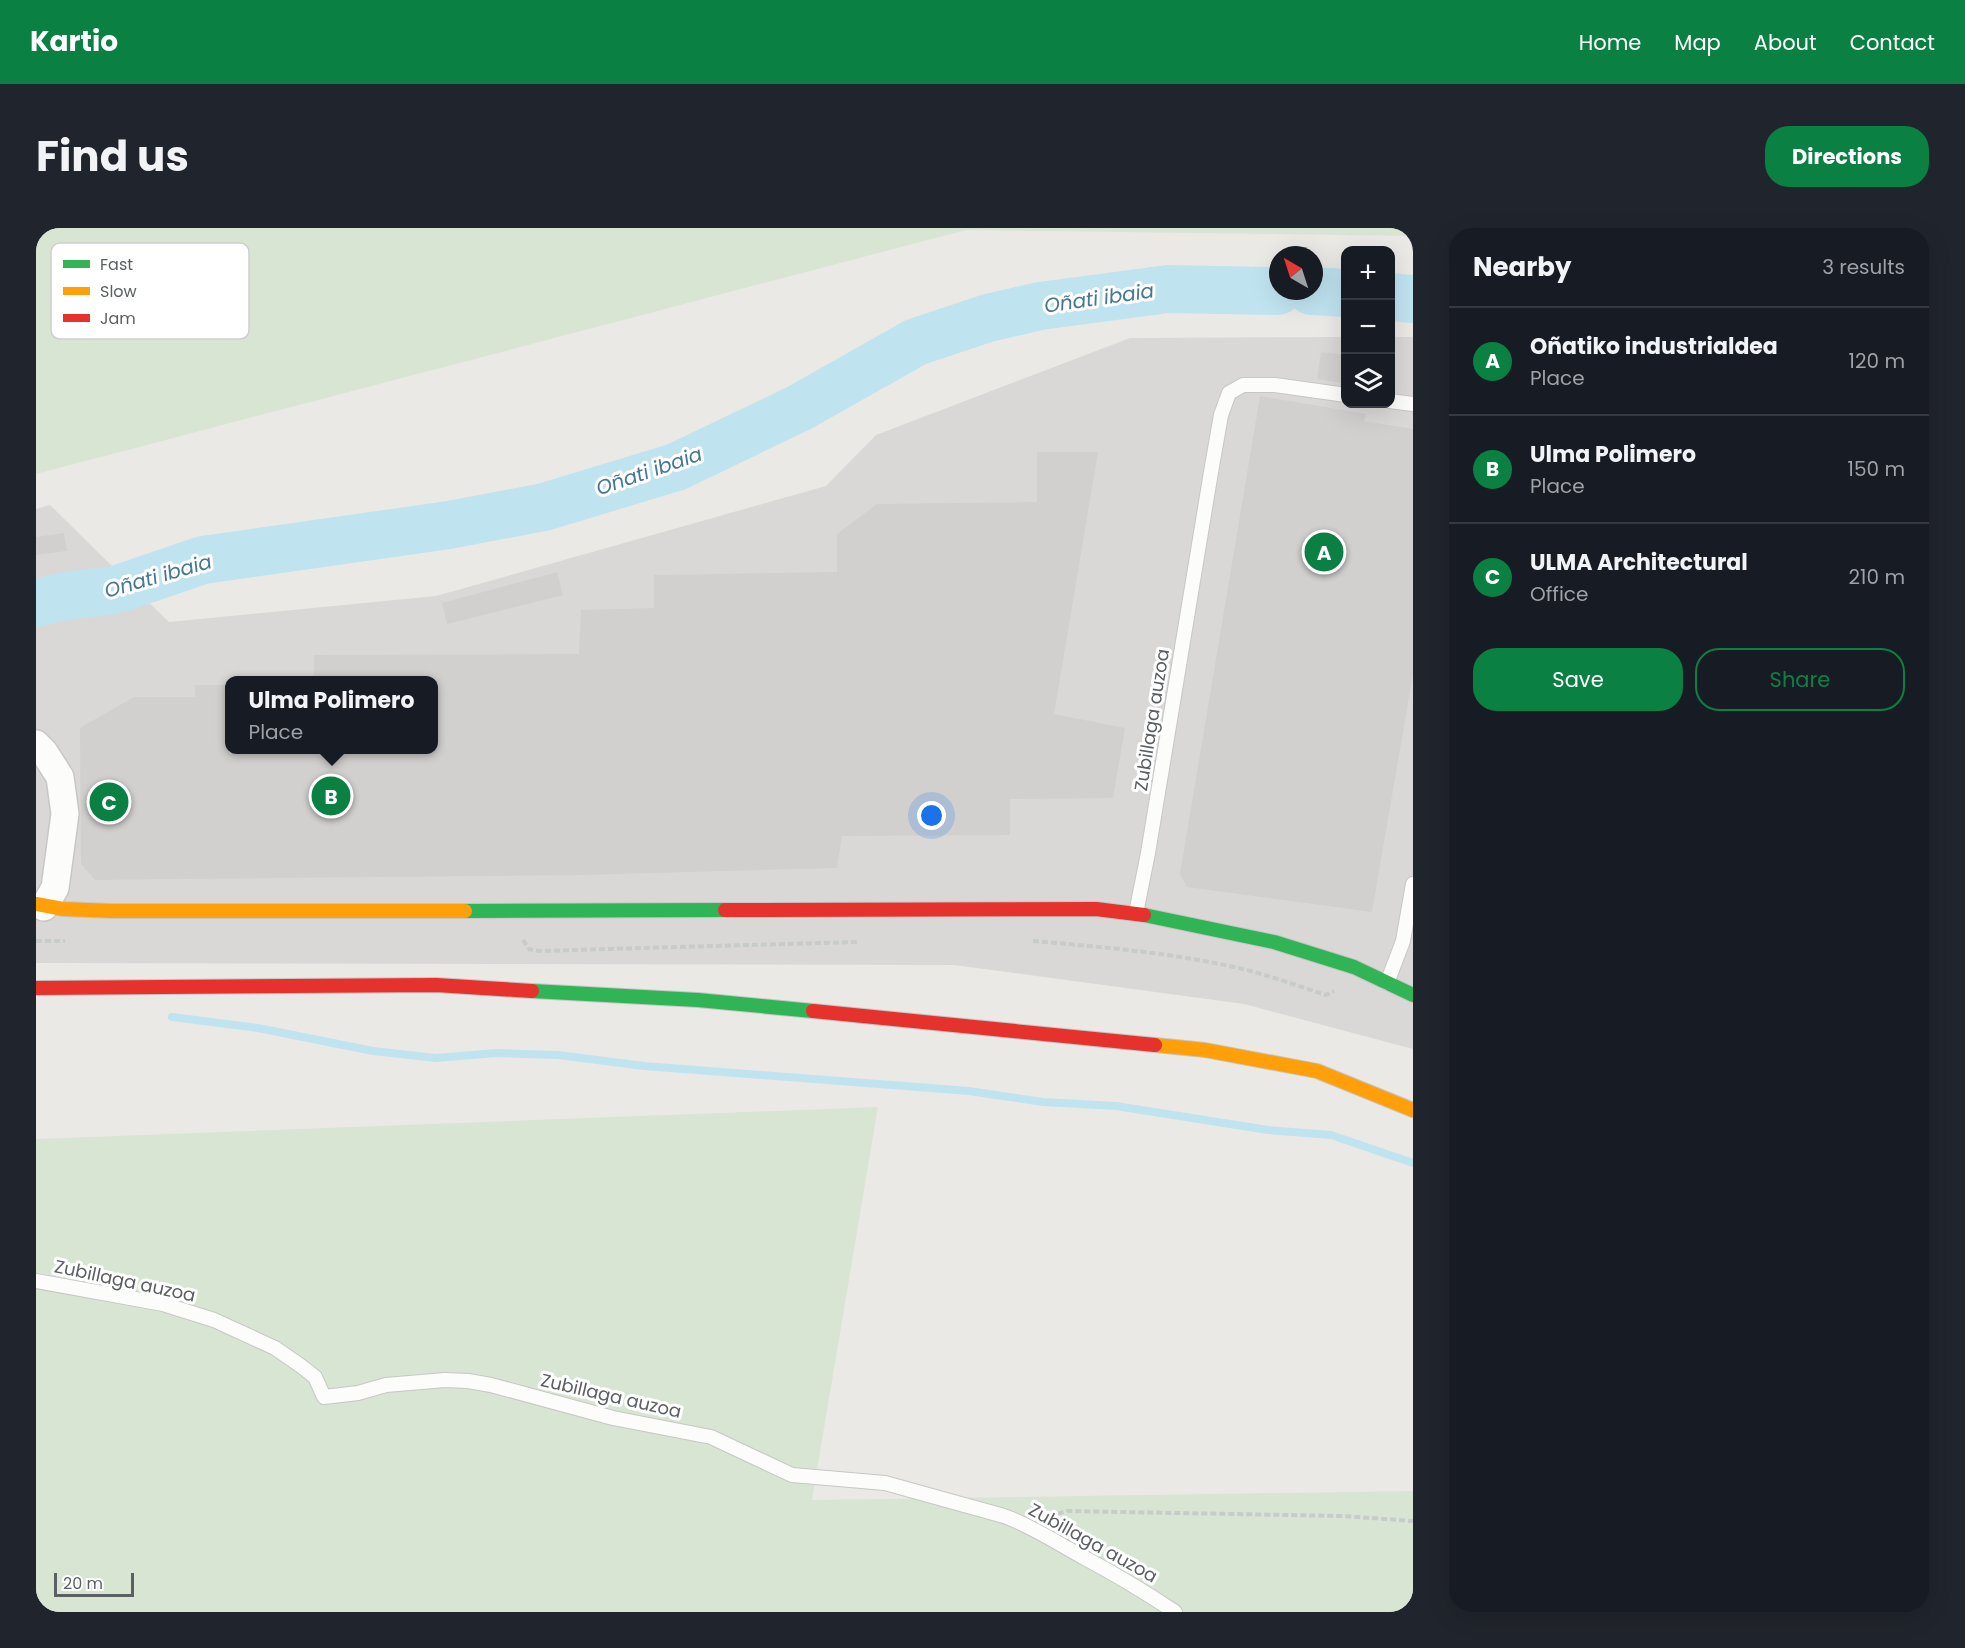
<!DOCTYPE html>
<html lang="en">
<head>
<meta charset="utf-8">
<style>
	body { margin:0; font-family:Poppins,sans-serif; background:#20242c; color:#f1f3f6 }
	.controls { position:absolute; right:18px; top:18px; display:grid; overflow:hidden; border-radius:12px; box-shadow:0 6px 24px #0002 }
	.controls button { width:54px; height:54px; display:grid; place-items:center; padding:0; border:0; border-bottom:2px solid #363941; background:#171b24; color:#f1f3f6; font:30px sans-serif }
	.compass { position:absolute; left:1233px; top:18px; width:54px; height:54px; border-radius:50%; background:#171b24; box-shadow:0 6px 24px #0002; rotate:321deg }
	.scale { position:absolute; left:18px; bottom:15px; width:80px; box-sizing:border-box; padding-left:6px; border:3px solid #5c6063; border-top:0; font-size:16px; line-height:21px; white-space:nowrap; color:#5c6063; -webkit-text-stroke:4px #fff; paint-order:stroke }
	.you { position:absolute; left:896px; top:588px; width:21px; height:21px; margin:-15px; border:4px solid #fff; border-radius:50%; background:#1a73e8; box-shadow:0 0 0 9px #1a73e833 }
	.badge { display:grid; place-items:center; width:39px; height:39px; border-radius:50%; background:#0b8043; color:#fff; font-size:20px; font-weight:700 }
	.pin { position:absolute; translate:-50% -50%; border:3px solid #fff; box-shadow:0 2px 6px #0006 }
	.popup { position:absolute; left:189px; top:448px; width:213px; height:78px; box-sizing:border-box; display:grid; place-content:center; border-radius:12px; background:#171b24; filter:drop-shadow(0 2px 4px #0005); font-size:20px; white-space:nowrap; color:#9ea1a6 }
	.popup b { font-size:22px; color:#f1f3f6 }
	.popup::after { content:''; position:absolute; left:50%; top:100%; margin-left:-12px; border:12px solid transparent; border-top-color:#171b24 }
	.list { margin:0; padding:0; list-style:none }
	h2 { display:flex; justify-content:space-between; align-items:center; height:78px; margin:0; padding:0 24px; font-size:26px }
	h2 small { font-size:20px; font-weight:400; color:#9ea1a6 }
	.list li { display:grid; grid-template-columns:39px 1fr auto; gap:18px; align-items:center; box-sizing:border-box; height:108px; padding:0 24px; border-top:2px solid #363941 }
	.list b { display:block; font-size:22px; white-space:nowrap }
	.list p { margin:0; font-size:20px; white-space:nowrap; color:#9ea1a6 }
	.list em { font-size:20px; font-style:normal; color:#9ea1a6 }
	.actions { display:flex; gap:12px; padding:18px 24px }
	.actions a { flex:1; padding:14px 0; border:2px solid #0b8043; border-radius:24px; text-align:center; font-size:21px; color:#0b8043 }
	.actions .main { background:#0b8043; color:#fff }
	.icon { flex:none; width:33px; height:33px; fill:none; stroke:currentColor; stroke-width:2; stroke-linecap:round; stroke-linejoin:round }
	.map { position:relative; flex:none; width:1377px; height:1384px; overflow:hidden; border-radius:24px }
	header { display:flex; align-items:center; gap:36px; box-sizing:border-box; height:84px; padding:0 30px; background:#0b8043; color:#fff }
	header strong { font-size:28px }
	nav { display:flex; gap:33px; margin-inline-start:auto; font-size:21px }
	.intro { display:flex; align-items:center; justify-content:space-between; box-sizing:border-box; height:144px; padding:0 36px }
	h1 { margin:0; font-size:42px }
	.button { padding:15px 27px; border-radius:24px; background:#0b8043; color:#fff; font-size:21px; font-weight:700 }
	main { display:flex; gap:36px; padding:0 36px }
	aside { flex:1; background:#171b24; border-radius:24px; box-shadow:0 6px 24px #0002 }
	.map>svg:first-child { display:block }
	.industrial { fill:#dad8d6; fill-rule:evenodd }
	.green { fill:#d8e5d3 }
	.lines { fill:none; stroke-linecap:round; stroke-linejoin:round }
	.stream { stroke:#c0e3f0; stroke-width:8 }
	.river { stroke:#c0e3f0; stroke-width:48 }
	.building { fill:#d2d0cf }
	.lane-casing { stroke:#c7c7c6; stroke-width:16 }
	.street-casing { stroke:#c7c7c6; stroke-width:30 }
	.fast-casing { stroke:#c5c6c5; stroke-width:16 }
	.slow-casing { stroke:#c5c6c5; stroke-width:16 }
	.jam-casing { stroke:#c5c6c5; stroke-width:16 }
	.path { stroke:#c7cbc9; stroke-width:4; stroke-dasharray:6 3; stroke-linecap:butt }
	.lane { stroke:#fcfcfb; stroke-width:14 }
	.street { stroke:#fcfcfb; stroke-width:27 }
	.fast { stroke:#30b455; stroke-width:14 }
	.slow { stroke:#ff9f0a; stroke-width:14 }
	.jam { stroke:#e5322d; stroke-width:14 }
	.labels { text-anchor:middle; stroke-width:6; stroke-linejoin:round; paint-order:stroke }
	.street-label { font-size:18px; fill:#5c6063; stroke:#fff }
	.water-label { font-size:20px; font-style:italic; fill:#467893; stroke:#fff }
	.key { fill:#fff; stroke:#cecfd0; stroke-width:1.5 }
	.key-label { font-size:16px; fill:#5c6063 }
</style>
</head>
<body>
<header>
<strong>Kartio</strong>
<nav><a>Home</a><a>Map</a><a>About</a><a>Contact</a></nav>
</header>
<div class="intro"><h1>Find us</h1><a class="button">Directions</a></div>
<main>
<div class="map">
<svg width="1377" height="1384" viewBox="0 0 1377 1384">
	<rect width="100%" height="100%" fill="#ebe9e6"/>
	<!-- industrial -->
	<path class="industrial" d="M 1309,109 L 1310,176 L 1354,176 L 1355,109 L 1377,109 L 1377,821 L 1208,776 L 918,737 L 0,735 L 0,281 L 14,277 L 133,394 L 400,368 L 790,258 L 840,207 L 1094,110 ZM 193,452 L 397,452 L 397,522 L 193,522 Z"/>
	<!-- green -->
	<path class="green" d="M 0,0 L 1377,0 L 1377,8 L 930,2 L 0,246 Z
		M 842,879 L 776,1272 L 1377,1263 L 1377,1384 L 0,1384 L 0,911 Z"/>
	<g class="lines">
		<!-- stream -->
		<path class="stream" d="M 136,789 L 222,800 L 337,823 L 400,830 L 460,825 L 522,827 L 608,838 L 933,863 L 1007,874 L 1080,878 L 1232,902 L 1295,907 L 1377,935"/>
		<!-- river -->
		<path class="river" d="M 1275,63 L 1310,65
			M 1354,69 L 1377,71
			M 0,375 L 30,368 L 79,362 L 167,332 L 413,297 L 508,279 L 640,239 L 763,180 L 880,114 L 952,90 L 1004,78 L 1132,61 L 1242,63"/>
	</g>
	<!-- building -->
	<path class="building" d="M 1285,124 L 1310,127 L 1310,156 L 1281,151 Z
		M 1224,168 L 1330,186 L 1328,193 L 1377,201 L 1377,446 L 1336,684 L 1151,659 L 1144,646 Z
		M 1001,224 L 1062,224 L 1018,486 L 1089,500 L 1077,570 L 974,571 L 974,607 L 806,608 L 801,640 L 546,647 L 59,652 L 45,636 L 44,500 L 98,469 L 159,469 L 159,457 L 193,457 L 193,522 L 397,522 L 397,452 L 278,452 L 278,427 L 543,426 L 545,382 L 618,380 L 618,347 L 801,344 L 801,306 L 841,276 L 1001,274 Z
		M 28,305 L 31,323 L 0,327 L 0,309 Z
		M 521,344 L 527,367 L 411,396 L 406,375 Z"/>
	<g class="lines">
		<defs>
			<path id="lane" d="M 1354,173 L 1377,176
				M 1100,685 L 1112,625 L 1175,244 L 1185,187 L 1193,165 L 1207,157 L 1239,157 L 1310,167
				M 1351,755 L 1367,713 L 1377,656
				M 0,1053 L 127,1076 L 178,1092 L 239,1120 L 265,1138 L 279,1149 L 288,1169 L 322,1165 L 350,1157 L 409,1152 L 432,1153 L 455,1157 L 577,1190 L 675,1209 L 756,1247 L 849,1255 L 968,1288 C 996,1298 1021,1315 1047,1329 C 1079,1346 1109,1364 1139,1384"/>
			<path id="street" d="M 0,516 L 8,524 L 24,549 L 29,586 L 19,660 L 8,679"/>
			<path id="fast" d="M 429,683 L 689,682
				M 1108,687 L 1238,714 L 1318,739 L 1377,767
				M 496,763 L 662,772 L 777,783"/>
			<path id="slow" d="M 0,676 L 27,681 L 76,683 L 429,683
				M 1119,817 L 1169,822 L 1281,843 L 1377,882"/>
			<path id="jam" d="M 689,682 L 1060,681 L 1108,687
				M 0,760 L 400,757 L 496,763
				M 777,783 L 1119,817"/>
		</defs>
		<!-- lane casing -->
		<use href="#lane" class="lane-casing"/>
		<!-- street casing -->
		<use href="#street" class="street-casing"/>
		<!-- fast casing -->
		<use href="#fast" class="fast-casing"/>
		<!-- slow casing -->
		<use href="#slow" class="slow-casing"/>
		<!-- jam casing -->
		<use href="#jam" class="jam-casing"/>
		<!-- path -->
		<path class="path" d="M 487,712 L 493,721 L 502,723 L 822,714
			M 0,713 L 29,713
			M 997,713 C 1067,719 1138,725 1207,741 C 1235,748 1262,758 1290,767 L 1298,763
			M 1013,1288 L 1031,1283 L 1307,1288 L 1377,1293"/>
		<!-- lane -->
		<use href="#lane" class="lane"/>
		<!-- street -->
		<use href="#street" class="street"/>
		<!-- fast -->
		<use href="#fast" class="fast"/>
		<!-- slow -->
		<use href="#slow" class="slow"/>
		<!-- jam -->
		<use href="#jam" class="jam"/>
	</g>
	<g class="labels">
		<!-- street labels -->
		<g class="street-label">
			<text transform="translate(1116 492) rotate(-81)" y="6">Zubillaga auzoa</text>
			<text transform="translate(89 1053) rotate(12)" y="6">Zubillaga auzoa</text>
			<text transform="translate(575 1168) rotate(13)" y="6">Zubillaga auzoa</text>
			<text transform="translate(1057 1315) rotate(29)" y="6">Zubillaga auzoa</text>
		</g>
		<!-- water labels -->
		<g class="water-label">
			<text transform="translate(1063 70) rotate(-8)" y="7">Oñati ibaia</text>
			<text transform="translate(613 243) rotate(-19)" y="7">Oñati ibaia</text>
			<text transform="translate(122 348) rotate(-16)" y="7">Oñati ibaia</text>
		</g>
	</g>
	<!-- legend -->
	<rect x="15" y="15" width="198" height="96" rx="9" class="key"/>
	<rect x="27" y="32" width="27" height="8" fill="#30b455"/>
	<rect x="27" y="59" width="27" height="8" fill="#ff9f0a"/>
	<rect x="27" y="86" width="27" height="8" fill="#e5322d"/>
	<g class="key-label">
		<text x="64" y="42">Fast</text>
		<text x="64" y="69">Slow</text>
		<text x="64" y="96">Jam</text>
	</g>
</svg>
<div class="controls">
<button>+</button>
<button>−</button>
<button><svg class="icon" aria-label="layers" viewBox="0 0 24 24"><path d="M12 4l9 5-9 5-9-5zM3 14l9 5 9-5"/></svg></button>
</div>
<svg class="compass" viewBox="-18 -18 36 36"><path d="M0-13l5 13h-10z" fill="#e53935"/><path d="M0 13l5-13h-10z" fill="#9ea1a6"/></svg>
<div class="scale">20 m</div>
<div class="you"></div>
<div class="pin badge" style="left:1288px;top:324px">A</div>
<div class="pin badge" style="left:295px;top:568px">B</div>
<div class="popup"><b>Ulma Polimero</b>Place</div>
<div class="pin badge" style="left:73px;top:574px">C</div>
</div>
<aside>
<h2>Nearby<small>3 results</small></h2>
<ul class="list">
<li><span class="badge">A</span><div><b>Oñatiko industrialdea</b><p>Place</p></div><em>120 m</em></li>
<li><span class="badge">B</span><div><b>Ulma Polimero</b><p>Place</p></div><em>150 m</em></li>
<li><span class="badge">C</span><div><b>ULMA Architectural</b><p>Office</p></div><em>210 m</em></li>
</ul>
<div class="actions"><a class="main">Save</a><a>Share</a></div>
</aside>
</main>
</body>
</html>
